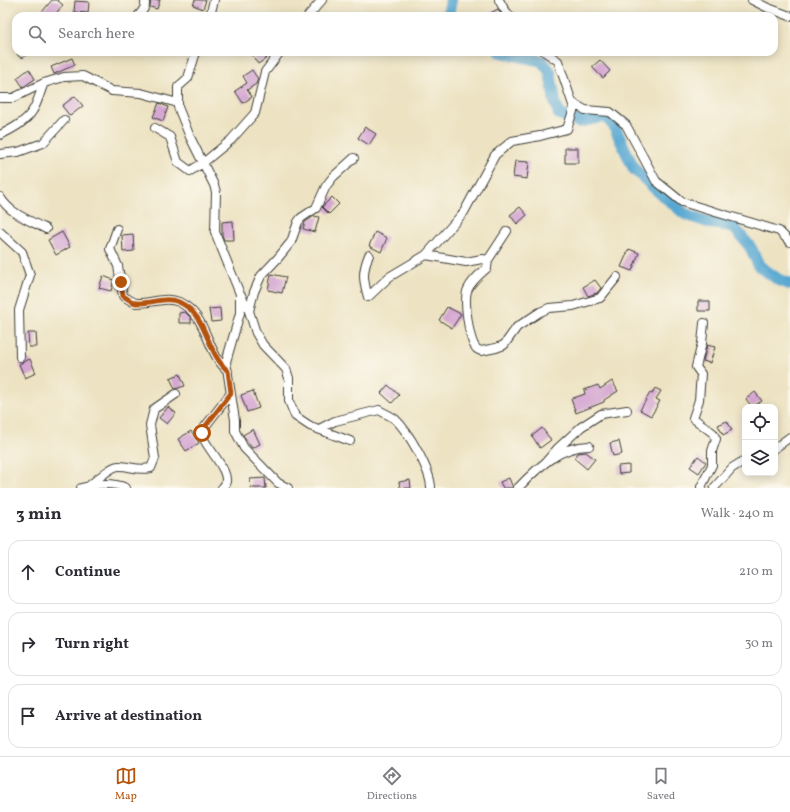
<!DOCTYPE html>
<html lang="en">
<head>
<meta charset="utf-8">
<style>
	body { margin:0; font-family:Vollkorn,serif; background:#f7f7f7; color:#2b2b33 }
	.controls { position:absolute; right:12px; bottom:12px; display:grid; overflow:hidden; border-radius:8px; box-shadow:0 2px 10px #0003 }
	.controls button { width:36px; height:36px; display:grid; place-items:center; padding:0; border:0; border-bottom:1px solid #e1e1e2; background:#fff; color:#2b2b33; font:20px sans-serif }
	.stop { position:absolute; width:12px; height:12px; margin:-9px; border:3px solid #b45309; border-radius:50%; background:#fff }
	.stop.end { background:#b45309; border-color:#fff; box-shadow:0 1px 4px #0008 }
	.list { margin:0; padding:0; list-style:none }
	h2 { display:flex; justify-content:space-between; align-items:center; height:52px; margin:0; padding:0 16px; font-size:17px }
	h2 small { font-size:13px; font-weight:400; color:#7c7c81 }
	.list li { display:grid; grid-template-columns:26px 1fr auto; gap:12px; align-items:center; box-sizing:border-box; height:64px; margin:0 8px 8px; padding:0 8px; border:1px solid #e1e1e2; border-radius:12px }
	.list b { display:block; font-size:15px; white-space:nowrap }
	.list em { font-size:13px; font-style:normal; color:#7c7c81 }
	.icon { flex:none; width:22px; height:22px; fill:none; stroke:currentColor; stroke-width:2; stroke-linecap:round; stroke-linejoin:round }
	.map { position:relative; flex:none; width:790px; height:488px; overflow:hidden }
	.search { position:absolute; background:#fff; box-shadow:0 2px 10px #0003; left:12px; right:12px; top:12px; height:44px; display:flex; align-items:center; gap:10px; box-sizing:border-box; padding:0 14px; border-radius:12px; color:#7c7c81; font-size:15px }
	.sheet { height:268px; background:#fff }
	nav { display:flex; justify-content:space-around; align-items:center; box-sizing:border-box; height:56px; border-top:1px solid #e1e1e2; background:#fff; font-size:11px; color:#7c7c81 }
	nav a { display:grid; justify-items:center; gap:2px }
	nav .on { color:#b45309 }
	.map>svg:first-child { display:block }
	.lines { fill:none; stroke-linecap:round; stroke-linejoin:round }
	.river { stroke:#57a7d1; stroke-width:12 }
	.building { fill:#d4a6d1 }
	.minor-casing { stroke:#3b3a35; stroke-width:10 }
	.minor { stroke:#fff; stroke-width:8 }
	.route { stroke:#b45309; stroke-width:5 }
</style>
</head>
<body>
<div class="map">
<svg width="790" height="488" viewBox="0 0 790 488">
	<rect width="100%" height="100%" fill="#fbf7ec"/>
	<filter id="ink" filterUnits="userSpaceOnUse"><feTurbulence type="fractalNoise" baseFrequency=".025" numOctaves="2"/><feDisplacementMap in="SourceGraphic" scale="8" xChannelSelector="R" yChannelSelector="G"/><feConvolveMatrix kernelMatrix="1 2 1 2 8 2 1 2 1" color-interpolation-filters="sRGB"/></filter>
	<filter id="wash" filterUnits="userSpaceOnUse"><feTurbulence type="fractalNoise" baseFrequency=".012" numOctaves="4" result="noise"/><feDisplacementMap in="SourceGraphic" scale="16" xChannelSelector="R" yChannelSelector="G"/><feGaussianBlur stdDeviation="0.9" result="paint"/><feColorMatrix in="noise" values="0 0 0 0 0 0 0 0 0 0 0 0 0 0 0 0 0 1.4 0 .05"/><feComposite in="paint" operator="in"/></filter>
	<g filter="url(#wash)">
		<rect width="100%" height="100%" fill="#ede3c3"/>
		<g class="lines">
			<!-- river -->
			<path class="river" d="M 449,16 L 448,15 L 451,0
				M 501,52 L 542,61 L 550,72 L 555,102 L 559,114 L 579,122 L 605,116 L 614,126 L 634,169 L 659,192 L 685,214 L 711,223 L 733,226 L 751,248 L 759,266 L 779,280 L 790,284"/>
		</g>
		<g id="blocks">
			<!-- building -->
			<path class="building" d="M 52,0 L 57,0 L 63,5 L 54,16 L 47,16 L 42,12 Z
				M 151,0 L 160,0 L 157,9 L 150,7 Z
				M 195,0 L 206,0 L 203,9 L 193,5 Z
				M 75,1 L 89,2 L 88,13 L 74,12 Z
				M 498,9 L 502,16 L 485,16 Z
				M 250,52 L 263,52 L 267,58 L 258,64 Z
				M 72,58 L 75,65 L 54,74 L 51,67 Z
				M 600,60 L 610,71 L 603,78 L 592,67 Z
				M 29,69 L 35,79 L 23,87 L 17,78 Z
				M 252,70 L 258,79 L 256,84 L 247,90 L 252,97 L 243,103 L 235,91 L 247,83 L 243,76 Z
				M 75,96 L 83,106 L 70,116 L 62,106 Z
				M 159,103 L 168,107 L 163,121 L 153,117 Z
				M 365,127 L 376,134 L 369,145 L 358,138 Z
				M 565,148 L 578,148 L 578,163 L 565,163 Z
				M 515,161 L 529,162 L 527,179 L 513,177 Z
				M 332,197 L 339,204 L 329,214 L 322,207 Z
				M 520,207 L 527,215 L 517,224 L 510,215 Z
				M 314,216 L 319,217 L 315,232 L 303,229 L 305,222 Z
				M 233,221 L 234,240 L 224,240 L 222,235 L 222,222 Z
				M 62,232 L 70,247 L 56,255 L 48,240 Z
				M 375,232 L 387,238 L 381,252 L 369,246 Z
				M 133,234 L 134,251 L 123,252 L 122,235 Z
				M 629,249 L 639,253 L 632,271 L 621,267 Z
				M 271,274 L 286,277 L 282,293 L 268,290 Z
				M 103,276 L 114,280 L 111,291 L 99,288 Z
				M 595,280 L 601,288 L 597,293 L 588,296 L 583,287 Z
				M 698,301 L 710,301 L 710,311 L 698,311 Z
				M 447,307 L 461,314 L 452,328 L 439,320 Z
				M 220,308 L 221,321 L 211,322 L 209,309 Z
				M 185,312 L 191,318 L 191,323 L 179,323 L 179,313 Z
				M 28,333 L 36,333 L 37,347 L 29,347 Z
				M 707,345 L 715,347 L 710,363 L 703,361 Z
				M 30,359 L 36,373 L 25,378 L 19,364 Z
				M 180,374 L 185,386 L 175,389 L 170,378 Z
				M 612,381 L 618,391 L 604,400 L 604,402 L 576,413 L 571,399 L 585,394 L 584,390 L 598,385 L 600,389 Z
				M 388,385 L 399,395 L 392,403 L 381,393 Z
				M 655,388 L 661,391 L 656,399 L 660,401 L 651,416 L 640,410 L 650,393 L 652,394 Z
				M 253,391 L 259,408 L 247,412 L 241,395 Z
				M 755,392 L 762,401 L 752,407 L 746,399 Z
				M 168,407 L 176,413 L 167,424 L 159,418 Z
				M 727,421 L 732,430 L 723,435 L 718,425 Z
				M 542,428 L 551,440 L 540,448 L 532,436 Z
				M 253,429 L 260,444 L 252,448 L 243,435 Z
				M 191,431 L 199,443 L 186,451 L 178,439 Z
				M 619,441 L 622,454 L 613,456 L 610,443 Z
				M 586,452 L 595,459 L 587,469 L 574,458 L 578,453 Z
				M 698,456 L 706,462 L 699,473 L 690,467 Z
				M 629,465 L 629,473 L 619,474 L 618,466 Z
				M 265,478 L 266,488 L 251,488 L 250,479 Z
				M 509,478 L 513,488 L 503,488 L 500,482 Z
				M 410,480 L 411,488 L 400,488 L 399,482 Z"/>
		</g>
	</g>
	<g filter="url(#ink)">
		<use href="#blocks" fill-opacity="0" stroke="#3b3a35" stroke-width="1"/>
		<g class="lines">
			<defs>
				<path id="minor" d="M 499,0 L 504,9 L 510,16
					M 752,0 L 768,8 L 790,16
					M 138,16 C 143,11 146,7 145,0
					M 210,16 L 214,0
					M 308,16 L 322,0
					M 22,53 L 23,52
					M 0,98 L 13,98 L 44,83 L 64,77 L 83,76 L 112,91 L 141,93 L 178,103 L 178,107 L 190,137 L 214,185 L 216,192 L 215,232 L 240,294 L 240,313 L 226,362 L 235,420 L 235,431 L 244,448 L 278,483 L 288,488
					M 178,103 L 178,87 L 188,78 L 196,52
					M 573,103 L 585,110 L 610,112 L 626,125 L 656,181 L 682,202 L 779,231 L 790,242
					M 155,128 L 170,137 L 178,162 L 190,171 L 203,163 L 231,140 L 255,113 L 265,72 L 280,52
					M 0,135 C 12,129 26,122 33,110 C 38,102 40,92 44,83
					M 0,154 L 18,152 L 43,143 L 64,120
					M 0,197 C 10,214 29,220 46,229
					M 117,229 L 110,249 L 118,266 L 123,296 C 127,298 132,302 136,303 C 150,304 166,296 179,302 C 209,316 205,352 228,371
					M 0,232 L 22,252 L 30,275 L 19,310 L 20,357
					M 369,255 C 362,272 363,279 368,297 L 389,277 L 426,255 L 464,212 L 495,155 L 512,141 L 540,136 L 567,129 L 574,108 L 558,61 L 545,52
					M 426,255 L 466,262 L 482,259 L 488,260 L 487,268 C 480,274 472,280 468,289 C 463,298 469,340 476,348 C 477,350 479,350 481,351 L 496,348 L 504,345 L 517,327 L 540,312 L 549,308 L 573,306 L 600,298 L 617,277
					M 488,260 L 507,231
					M 241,295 L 249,311 L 256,333 L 263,345 L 286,369 L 289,378 L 289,401 L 295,416 L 310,426 L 350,441
					M 249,311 L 254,292 L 261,276 L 278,258 L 291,242 L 298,222 L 301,218 L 316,208 L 326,186 L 333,177 L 354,158
					M 319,429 L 335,421 L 379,410 C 384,413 391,416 395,419 C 408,431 431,471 431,488
					M 775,448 L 790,437
					M 544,464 L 557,449 L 581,427 L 601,414 L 627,410
					M 90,485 C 97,480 111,466 119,466 C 132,466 136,471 151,468 L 155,458 L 150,425 L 154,409 L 176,394
					M 81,488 C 95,484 112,481 126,488
					M 222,488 C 237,477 206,448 203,437 C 202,434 203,431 204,428 L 231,393
					M 518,488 C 537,468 560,446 589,446
					M 702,488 L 701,487 L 712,465 L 712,451 L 716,439 L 713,433 L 693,418 L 699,400 L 701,374 L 696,367 L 702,343 L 704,323
					M 714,488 L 732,468 L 745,460"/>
			</defs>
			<!-- minor casing -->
			<use href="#minor" class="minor-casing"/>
			<!-- minor -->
			<use href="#minor" class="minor"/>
		</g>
	</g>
	<g class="lines" filter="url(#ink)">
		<!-- route -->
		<path class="route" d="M 121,282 L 123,296 C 127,298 132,302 136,303 C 150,304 166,296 179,302 C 209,316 205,352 228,371 L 231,393 L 204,428 L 202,433"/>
	</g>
</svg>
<div class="controls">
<button><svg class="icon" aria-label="locate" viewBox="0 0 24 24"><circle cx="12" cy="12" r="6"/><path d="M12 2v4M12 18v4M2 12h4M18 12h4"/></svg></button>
<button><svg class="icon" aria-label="layers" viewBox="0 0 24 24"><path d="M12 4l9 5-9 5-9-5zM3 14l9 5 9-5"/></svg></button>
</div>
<div class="stop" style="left:202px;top:433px"></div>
<div class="stop end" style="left:121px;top:282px"></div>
<div class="search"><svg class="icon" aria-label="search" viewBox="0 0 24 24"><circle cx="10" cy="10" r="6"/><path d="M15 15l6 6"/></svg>Search here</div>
</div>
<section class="sheet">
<h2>3 min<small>Walk · 240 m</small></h2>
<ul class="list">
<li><svg class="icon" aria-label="ahead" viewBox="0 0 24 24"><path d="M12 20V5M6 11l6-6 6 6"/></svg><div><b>Continue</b></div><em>210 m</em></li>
<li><svg class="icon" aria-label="right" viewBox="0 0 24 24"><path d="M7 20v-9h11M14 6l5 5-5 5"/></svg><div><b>Turn right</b></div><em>30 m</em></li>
<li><svg class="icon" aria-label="arrive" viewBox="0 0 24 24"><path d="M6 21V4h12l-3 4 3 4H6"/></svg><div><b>Arrive at destination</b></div></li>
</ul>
</section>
<nav>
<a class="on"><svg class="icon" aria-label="map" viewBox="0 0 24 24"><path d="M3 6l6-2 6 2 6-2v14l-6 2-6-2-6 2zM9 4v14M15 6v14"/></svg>Map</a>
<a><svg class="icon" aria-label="directions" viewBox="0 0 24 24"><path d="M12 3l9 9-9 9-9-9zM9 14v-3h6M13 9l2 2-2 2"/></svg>Directions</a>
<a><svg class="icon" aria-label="saved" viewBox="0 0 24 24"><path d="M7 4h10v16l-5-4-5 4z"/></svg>Saved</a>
</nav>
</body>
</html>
